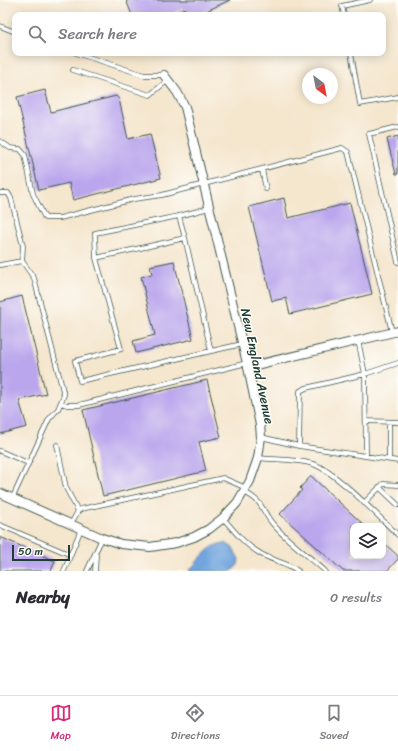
<!DOCTYPE html>
<html lang="en">
<head>
<meta charset="utf-8">
<style>
	body { margin:0; font-family:Sriracha,sans-serif; background:#f2f2f3; color:#2b2b33 }
	.controls { position:absolute; right:12px; bottom:12px; display:grid; overflow:hidden; border-radius:8px; box-shadow:0 2px 10px #0003 }
	.controls button { width:36px; height:36px; display:grid; place-items:center; padding:0; border:0; border-bottom:1px solid #e1e1e2; background:#fff; color:#2b2b33; font:20px sans-serif }
	.compass { position:absolute; left:302px; top:68px; width:36px; height:36px; border-radius:50%; background:#fff; box-shadow:0 2px 10px #0003; rotate:148deg }
	.scale { position:absolute; left:12px; bottom:10px; width:58px; box-sizing:border-box; padding-left:4px; border:2px solid #1f3d34; border-top:0; font-size:11px; line-height:14px; white-space:nowrap; color:#1f3d34; -webkit-text-stroke:3px #fdfcf7; paint-order:stroke }
	.list { margin:0; padding:0; list-style:none }
	h2 { display:flex; justify-content:space-between; align-items:center; height:52px; margin:0; padding:0 16px; font-size:17px }
	h2 small { font-size:13px; font-weight:400; color:#7c7c81 }
	.icon { flex:none; width:22px; height:22px; fill:none; stroke:currentColor; stroke-width:2; stroke-linecap:round; stroke-linejoin:round }
	.map { position:relative; flex:none; width:398px; height:571px; overflow:hidden }
	.search { position:absolute; background:#fff; box-shadow:0 2px 10px #0003; left:12px; right:12px; top:12px; height:44px; display:flex; align-items:center; gap:10px; box-sizing:border-box; padding:0 14px; border-radius:8px; color:#7c7c81; font-size:15px }
	.sheet { height:124px; background:#fff }
	nav { display:flex; justify-content:space-around; align-items:center; box-sizing:border-box; height:56px; border-top:1px solid #e1e1e2; background:#fff; font-size:11px; color:#7c7c81 }
	nav a { display:grid; justify-items:center; gap:2px }
	nav .on { color:#db2777 }
	.map>svg:first-child { display:block }
	.water { fill:#72a5de; stroke:#487189 }
	.building { fill:#baa6ed }
	.lines { fill:none; stroke-linecap:round; stroke-linejoin:round }
	.lane-casing { stroke:#3f564b; stroke-width:5.5 }
	.street-casing { stroke:#3f564b; stroke-width:10 }
	.lane { stroke:#fff; stroke-width:4 }
	.street { stroke:#fff; stroke-width:8 }
	.labels { text-anchor:middle; stroke-width:3; stroke-linejoin:round; paint-order:stroke }
	.street-label { font-size:13px; fill:#1f3d34; stroke:#fdfcf7 }
</style>
</head>
<body>
<div class="map">
<svg width="398" height="571" viewBox="0 0 398 571">
	<rect width="100%" height="100%" fill="#fdfcf7"/>
	<filter id="ink" filterUnits="userSpaceOnUse"><feTurbulence type="fractalNoise" baseFrequency=".025" numOctaves="2"/><feDisplacementMap in="SourceGraphic" scale="8" xChannelSelector="R" yChannelSelector="G"/><feConvolveMatrix kernelMatrix="1 2 1 2 8 2 1 2 1" color-interpolation-filters="sRGB"/></filter>
	<filter id="wash" filterUnits="userSpaceOnUse"><feTurbulence type="fractalNoise" baseFrequency=".012" numOctaves="4" result="noise"/><feDisplacementMap in="SourceGraphic" scale="16" xChannelSelector="R" yChannelSelector="G"/><feGaussianBlur stdDeviation="0.9" result="paint"/><feColorMatrix in="noise" values="0 0 0 0 0 0 0 0 0 0 0 0 0 0 0 0 0 1.4 0 .05"/><feComposite in="paint" operator="in"/></filter>
	<g filter="url(#wash)">
		<rect width="100%" height="100%" fill="#f5e6ce"/>
		<!-- water -->
		<path class="water" d="M 225,543 L 232,547 L 239,559 L 238,565 L 232,571 L 189,571 C 199,560 209,544 225,543 Z"/>
		<g id="blocks">
			<!-- building -->
			<path class="building" d="M 126,0 L 230,0 L 198,15 L 187,15 L 184,8 L 169,15 L 132,15 Z
				M 45,90 L 51,112 L 116,96 L 119,99 L 128,139 L 150,134 L 161,178 L 73,200 L 69,183 L 39,190 L 17,97 Z
				M 398,136 L 398,174 L 396,174 L 387,139 Z
				M 284,198 L 288,218 L 350,203 L 372,294 L 290,314 L 286,298 L 272,301 L 249,207 Z
				M 174,261 L 193,339 L 136,353 L 133,341 L 155,335 L 141,277 L 152,274 L 150,266 Z
				M 22,296 L 46,394 L 19,400 L 27,427 L 0,434 L 0,302 Z
				M 207,380 L 221,437 L 199,442 L 206,471 L 103,496 L 83,410 Z
				M 311,476 L 365,526 L 353,526 L 353,556 L 383,556 L 383,542 L 398,556 L 398,559 L 387,571 L 343,571 L 280,514 L 302,490 L 300,488 Z
				M 0,537 L 55,561 L 51,571 L 0,571 Z"/>
		</g>
	</g>
	<g filter="url(#ink)">
		<use href="#blocks" fill-opacity="0" stroke="#3f564b" stroke-width="1"/>
		<g class="lines">
			<defs>
				<path id="lane" d="M 344,15 L 342,6 L 370,0
					M 0,26 L 15,32
					M 76,53 L 144,75 L 164,75
					M 351,53 L 360,104 L 398,97
					M 73,70 L 150,95 L 168,80
					M 398,127 L 369,134 L 398,262
					M 0,141 L 10,148 L 20,149 L 25,155 L 33,194 L 45,218 L 60,218 L 134,199 L 162,195 L 342,148 L 348,152 L 392,332
					M 262,170 L 266,189
					M 0,193 L 8,193 L 11,198 L 23,246 L 22,261 L 0,265
					M 209,208 L 179,216 L 185,238 L 96,258 L 121,349 L 75,361 L 80,381 L 242,344
					M 185,238 L 211,351
					M 96,258 L 95,233 L 179,216
					M 358,340 L 365,374 L 366,456
					M 61,403 L 67,405 L 79,405 L 247,363
					M 366,421 L 398,422
					M 261,437 L 299,446 L 398,461
					M 57,445 L 66,488 L 78,511
					M 299,446 L 300,391 L 306,388 L 365,374 L 398,363
					M 0,451 L 28,463
					M 258,458 C 276,460 296,459 313,464 C 334,470 381,519 398,535
					M 389,459 L 389,422
					M 379,487 L 398,505
					M 244,492 C 264,502 260,508 272,523 C 287,541 308,555 325,571
					M 12,499 L 49,419 L 58,409 L 64,395 L 34,278 L 22,261
					M 364,503 L 383,484 L 398,485
					M 223,518 C 235,532 245,545 261,554 C 273,561 286,562 298,571
					M 71,524 L 78,511 L 81,509 L 223,478 L 246,488
					M 0,525 L 71,555
					M 64,571 L 81,529
					M 87,571 L 102,538
					M 95,571 L 96,555"/>
				<path id="street" d="M 248,367 L 398,331
					M 0,493 L 102,538 L 121,544 L 150,547 L 176,543 L 194,537 L 209,529 L 223,518 L 237,503 L 250,481 L 258,458 L 261,437 L 260,425 L 247,363 L 185,107 L 177,92 L 164,75"/>
			</defs>
			<!-- lane casing -->
			<use href="#lane" class="lane-casing"/>
			<!-- street casing -->
			<use href="#street" class="street-casing"/>
			<!-- lane -->
			<use href="#lane" class="lane"/>
			<!-- street -->
			<use href="#street" class="street"/>
		</g>
	</g>
	<g class="labels">
		<!-- street labels -->
		<g class="street-label">
			<text transform="translate(258 366) rotate(78)" y="5">New England Avenue</text>
		</g>
	</g>
</svg>
<div class="controls">
<button><svg class="icon" aria-label="layers" viewBox="0 0 24 24"><path d="M12 4l9 5-9 5-9-5zM3 14l9 5 9-5"/></svg></button>
</div>
<svg class="compass" viewBox="-18 -18 36 36"><path d="M0-13l5 13h-10z" fill="#e53935"/><path d="M0 13l5-13h-10z" fill="#7c7c81"/></svg>
<div class="scale">50 m</div>
<div class="search"><svg class="icon" aria-label="search" viewBox="0 0 24 24"><circle cx="10" cy="10" r="6"/><path d="M15 15l6 6"/></svg>Search here</div>
</div>
<section class="sheet">
<h2>Nearby<small>0 results</small></h2>
<ul class="list">
</ul>
</section>
<nav>
<a class="on"><svg class="icon" aria-label="map" viewBox="0 0 24 24"><path d="M3 6l6-2 6 2 6-2v14l-6 2-6-2-6 2zM9 4v14M15 6v14"/></svg>Map</a>
<a><svg class="icon" aria-label="directions" viewBox="0 0 24 24"><path d="M12 3l9 9-9 9-9-9zM9 14v-3h6M13 9l2 2-2 2"/></svg>Directions</a>
<a><svg class="icon" aria-label="saved" viewBox="0 0 24 24"><path d="M7 4h10v16l-5-4-5 4z"/></svg>Saved</a>
</nav>
</body>
</html>
